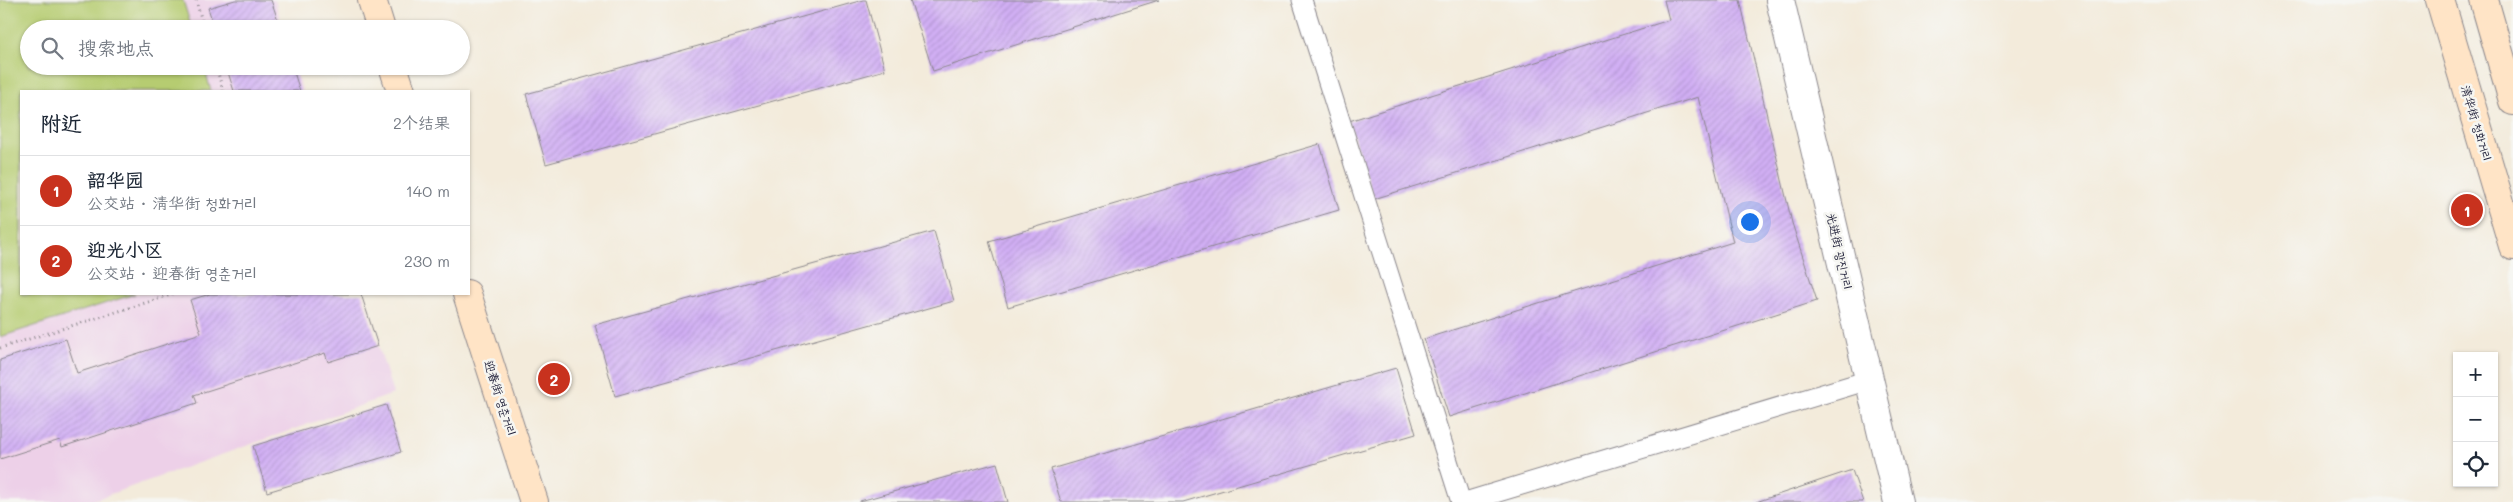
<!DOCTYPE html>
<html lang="zh">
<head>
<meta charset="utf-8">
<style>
	body { margin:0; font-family:Mali,"LXGW WenKai TC","Poor Story",sans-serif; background:#f6f6f7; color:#1f2937 }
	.controls { position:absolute; right:15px; bottom:15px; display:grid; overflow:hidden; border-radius:0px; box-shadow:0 1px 4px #0004 }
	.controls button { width:45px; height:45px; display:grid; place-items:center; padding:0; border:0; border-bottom:1px solid #e0e1e3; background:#fff; color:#1f2937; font:25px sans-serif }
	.you { position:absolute; left:1749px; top:221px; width:18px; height:18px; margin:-12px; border:4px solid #fff; border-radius:50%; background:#1a73e8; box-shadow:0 0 0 8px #1a73e833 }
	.badge { display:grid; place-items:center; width:32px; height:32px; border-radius:50%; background:#c8321e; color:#fff; font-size:16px; font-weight:700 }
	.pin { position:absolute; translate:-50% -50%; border:2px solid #fff; box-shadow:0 1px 5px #0006 }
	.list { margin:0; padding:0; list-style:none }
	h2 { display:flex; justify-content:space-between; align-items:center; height:65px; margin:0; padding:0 20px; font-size:21px }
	h2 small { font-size:16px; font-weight:400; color:#747a83 }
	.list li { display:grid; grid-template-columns:32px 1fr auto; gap:15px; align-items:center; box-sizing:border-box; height:70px; padding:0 20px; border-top:1px solid #e0e1e3 }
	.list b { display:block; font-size:19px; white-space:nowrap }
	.list p { margin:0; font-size:16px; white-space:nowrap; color:#747a83 }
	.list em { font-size:16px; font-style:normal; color:#747a83 }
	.icon { flex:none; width:28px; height:28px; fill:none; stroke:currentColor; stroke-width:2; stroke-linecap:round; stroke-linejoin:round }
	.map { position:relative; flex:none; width:2513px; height:502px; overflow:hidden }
	.search { position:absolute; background:#fff; box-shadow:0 1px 4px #0004; left:20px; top:20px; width:450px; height:55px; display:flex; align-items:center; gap:12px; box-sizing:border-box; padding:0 18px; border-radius:28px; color:#747a83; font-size:19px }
	.panel { position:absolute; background:#fff; box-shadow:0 1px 4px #0004; left:20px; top:90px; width:450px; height:205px; border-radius:0px }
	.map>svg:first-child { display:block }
	.built { fill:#edd0e8 }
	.park { fill:#b6cc71; stroke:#6c7756 }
	.building { fill:url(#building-hatch) }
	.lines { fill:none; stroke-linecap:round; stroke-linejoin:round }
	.lane-casing { stroke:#8a868b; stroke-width:21 }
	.street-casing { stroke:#8a868b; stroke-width:30 }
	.secondary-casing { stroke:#8a868b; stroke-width:30 }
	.path { stroke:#8a868b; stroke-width:3; stroke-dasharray:1 4; stroke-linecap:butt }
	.lane { stroke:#fff; stroke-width:19 }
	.street { stroke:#fff; stroke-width:28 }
	.secondary { stroke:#ffe4c6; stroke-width:28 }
	.labels { text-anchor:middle; stroke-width:5; stroke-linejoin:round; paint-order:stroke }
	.street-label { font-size:12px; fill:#22223b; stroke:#f6f6f2 }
</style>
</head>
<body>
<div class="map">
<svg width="2513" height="502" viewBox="0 0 2513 502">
	<defs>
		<pattern id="building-hatch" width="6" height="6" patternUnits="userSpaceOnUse" patternTransform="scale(1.25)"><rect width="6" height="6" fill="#d1aff4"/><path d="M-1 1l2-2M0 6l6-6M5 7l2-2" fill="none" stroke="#b396d2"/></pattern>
	</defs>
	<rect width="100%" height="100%" fill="#f6f6f2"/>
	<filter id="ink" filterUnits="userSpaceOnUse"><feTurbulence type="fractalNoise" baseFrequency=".02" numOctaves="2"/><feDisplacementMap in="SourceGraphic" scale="10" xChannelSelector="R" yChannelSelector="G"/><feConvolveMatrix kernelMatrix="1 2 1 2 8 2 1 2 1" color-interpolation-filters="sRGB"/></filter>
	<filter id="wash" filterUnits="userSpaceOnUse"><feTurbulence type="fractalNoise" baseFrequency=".0096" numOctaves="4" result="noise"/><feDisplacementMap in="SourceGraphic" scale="20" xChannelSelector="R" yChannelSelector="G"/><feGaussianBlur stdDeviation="1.12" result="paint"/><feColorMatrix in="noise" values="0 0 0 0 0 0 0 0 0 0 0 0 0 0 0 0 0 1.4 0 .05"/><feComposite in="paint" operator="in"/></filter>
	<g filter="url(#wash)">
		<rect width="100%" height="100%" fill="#f3ebdb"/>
		<!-- built -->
		<path class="built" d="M 0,0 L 275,0 L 283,29 L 29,29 L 29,66 L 295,66 L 302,91 L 21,91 L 21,294 L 363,294 L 393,394 L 88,502 L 0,502 Z"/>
		<!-- park -->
		<path class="park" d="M 0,0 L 183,0 L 192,29 L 29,29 L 29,66 L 204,66 L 211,91 L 21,91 L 21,294 L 135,294 L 0,337 Z"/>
		<g id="blocks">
			<!-- building -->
			<path class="building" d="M 235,0 L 271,0 L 281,29 L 215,29 L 208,8 Z
				M 863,0 L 866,0 L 885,70 L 546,164 L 526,94 Z
				M 910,0 L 1159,0 L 933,71 Z
				M 1664,0 L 1740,0 L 1792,223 L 1817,301 L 1449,417 L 1424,339 L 1733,242 L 1698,97 L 1374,199 L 1349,121 L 1669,20 Z
				M 226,66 L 292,66 L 300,91 L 234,91 Z
				M 1320,144 L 1339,210 L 1008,307 L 989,241 Z
				M 934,231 L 954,301 L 615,396 L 595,325 Z
				M 210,294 L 361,294 L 378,346 L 328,362 L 325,353 L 194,395 L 197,403 L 62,447 L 60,440 L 0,459 L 0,360 L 66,339 L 77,373 L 201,333 L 190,300 Z
				M 1396,368 L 1416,434 L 1183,502 L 1061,502 L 1051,469 Z
				M 386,405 L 401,452 L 267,492 L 253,446 Z
				M 997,463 L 1008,502 L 860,502 L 860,501 Z
				M 1852,470 L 1863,502 L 1756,502 Z"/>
		</g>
	</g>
	<g filter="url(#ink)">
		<use href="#blocks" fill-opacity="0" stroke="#8a868b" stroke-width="1"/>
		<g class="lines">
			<defs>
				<path id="lane" d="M 1302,0 L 1461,502
					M 1465,502 L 1869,380"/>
				<path id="street" d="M 1780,0 L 1898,502"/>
				<path id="secondary" d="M 372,0 L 381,29
					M 2440,0 L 2513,246
					M 2484,0 L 2513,101
					M 393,66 L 401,91
					M 467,294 L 534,502"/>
			</defs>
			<!-- lane casing -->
			<use href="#lane" class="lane-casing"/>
			<!-- street casing -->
			<use href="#street" class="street-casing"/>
			<!-- secondary casing -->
			<use href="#secondary" class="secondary-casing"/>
			<!-- path -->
			<path class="path" d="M 196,0 L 204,29
				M 216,66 L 223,91
				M 0,348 L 174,294"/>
			<!-- lane -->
			<use href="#lane" class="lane"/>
			<!-- street -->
			<use href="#street" class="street"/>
			<!-- secondary -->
			<use href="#secondary" class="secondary"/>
		</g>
	</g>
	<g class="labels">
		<!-- street labels -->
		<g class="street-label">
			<text transform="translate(2476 123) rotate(73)" y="4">清华街 청화거리</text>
			<text transform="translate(1839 251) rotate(77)" y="4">光进街 광진거리</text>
			<text transform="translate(500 398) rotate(72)" y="4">迎春街 영춘거리</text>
		</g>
	</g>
</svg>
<div class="controls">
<button>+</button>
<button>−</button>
<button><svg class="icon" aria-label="locate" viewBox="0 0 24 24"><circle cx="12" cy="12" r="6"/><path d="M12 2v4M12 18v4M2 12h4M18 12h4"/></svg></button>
</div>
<div class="you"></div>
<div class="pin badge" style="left:2467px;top:210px">1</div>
<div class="pin badge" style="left:554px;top:379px">2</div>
<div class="search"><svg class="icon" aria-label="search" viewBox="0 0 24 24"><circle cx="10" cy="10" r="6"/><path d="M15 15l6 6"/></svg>搜索地点</div>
<section class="panel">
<h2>附近<small>2个结果</small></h2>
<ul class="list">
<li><span class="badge">1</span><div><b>韶华园</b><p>公交站 · 清华街 청화거리</p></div><em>140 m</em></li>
<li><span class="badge">2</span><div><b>迎光小区</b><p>公交站 · 迎春街 영춘거리</p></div><em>230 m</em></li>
</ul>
</section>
</div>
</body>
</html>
